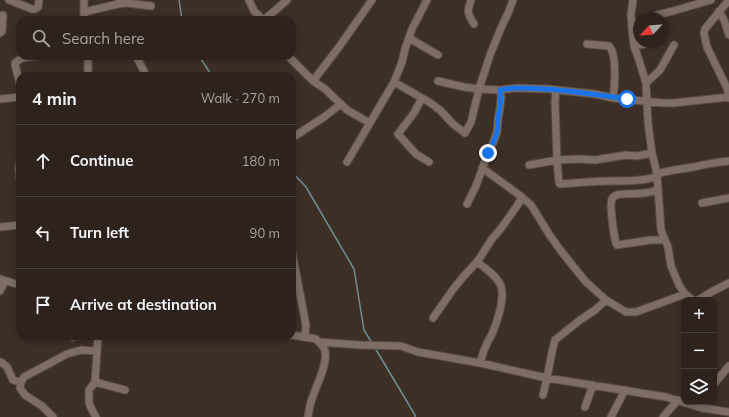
<!DOCTYPE html>
<html lang="en">
<head>
<meta charset="utf-8">
<style>
	body { margin:0; font-family:Mulish,sans-serif; background:#362b25; color:#f1f3f6 }
	.controls { position:absolute; right:12px; bottom:12px; display:grid; overflow:hidden; border-radius:8px; box-shadow:0 2px 6px #0003 }
	.controls button { width:36px; height:36px; display:grid; place-items:center; padding:0; border:0; border-bottom:1px solid #49403b; background:#2e231c; color:#f1f3f6; font:20px sans-serif }
	.compass { position:absolute; left:633px; top:12px; width:36px; height:36px; border-radius:50%; background:#2e231c; box-shadow:0 2px 6px #0003; rotate:244deg }
	.stop { position:absolute; width:12px; height:12px; margin:-9px; border:3px solid #1a73e8; border-radius:50%; background:#fff }
	.stop.end { background:#1a73e8; border-color:#fff; box-shadow:0 1px 4px #0008 }
	.list { margin:0; padding:0; list-style:none }
	h2 { display:flex; justify-content:space-between; align-items:center; height:52px; margin:0; padding:0 16px; font-size:17px }
	h2 small { font-size:13px; font-weight:400; color:#a7a4a3 }
	.list li { display:grid; grid-template-columns:26px 1fr auto; gap:12px; align-items:center; box-sizing:border-box; height:72px; padding:0 16px; border-top:1px solid #49403b }
	.list b { display:block; font-size:15px; white-space:nowrap }
	.list em { font-size:13px; font-style:normal; color:#a7a4a3 }
	.icon { flex:none; width:22px; height:22px; fill:none; stroke:currentColor; stroke-width:2; stroke-linecap:round; stroke-linejoin:round }
	.map { position:relative; flex:none; width:729px; height:417px; overflow:hidden }
	.search { position:absolute; background:#2e231c; box-shadow:0 2px 6px #0003; left:16px; top:16px; width:280px; height:44px; display:flex; align-items:center; gap:10px; box-sizing:border-box; padding:0 14px; border-radius:12px; color:#a7a4a3; font-size:15px }
	.panel { position:absolute; background:#2e231c; box-shadow:0 2px 6px #0003; left:16px; top:72px; width:280px; height:268px; border-radius:12px }
	.map>svg:first-child { display:block }
	.lines { fill:none; stroke-linecap:round; stroke-linejoin:round }
	.stream { stroke:#718c91; stroke-width:1.5 }
	.minor-casing { stroke:#574c44; stroke-width:9 }
	.minor { stroke:#7d6d63; stroke-width:7 }
	.route { stroke:#1a73e8; stroke-width:5 }
</style>
</head>
<body>
<div class="map">
<svg width="729" height="417" viewBox="0 0 729 417">
	<rect width="100%" height="100%" fill="#3d2f26"/>
	<g class="lines">
		<!-- stream -->
		<path class="stream" d="M 179,0 L 182,20
			M 199,56 L 212,76
			M 292,172 L 306,187 L 354,269 L 364,330 L 372,343
			M 375,348 L 415,415 L 415,417"/>
		<defs>
			<path id="minor" d="M 9,0 L 32,9 L 35,9 L 38,7 L 39,0
				M 249,0 L 254,11 L 263,20
				M 471,0 C 467,12 467,13 474,24
				M 118,4 L 127,3 L 151,6
				M 719,11 L 724,20 L 729,35
				M 84,12 L 118,4 L 120,0
				M 653,18 L 657,15 L 673,11 L 711,0
				M 84,20 L 84,0
				M 264,20 L 287,0
				M 0,33 L 2,31 L 3,15
				M 409,38 L 438,55
				M 587,44 L 609,46 C 617,54 615,86 613,98
				M 634,46 L 645,44 L 647,42
				M 88,56 L 88,76
				M 136,56 L 144,71 L 146,76
				M 288,56 L 313,81 L 325,89 L 347,110 L 370,123 L 394,82 L 402,62 L 405,49 L 412,29 L 427,0
				M 313,81 L 339,47 L 372,0
				M 438,81 L 464,87 L 479,89 L 500,90 L 517,88 L 548,89 L 595,94 L 613,98 L 663,103 L 674,103 L 729,97 L 729,98
				M 394,82 L 429,102 L 440,110 L 453,124 L 465,133 L 471,122 L 479,89 L 490,55 L 501,28 L 509,11 L 513,0
				M 646,83 L 660,70 L 674,45
				M 20,84 L 15,65 L 15,63 L 22,58 L 38,56
				M 556,90 L 555,101 L 557,160 L 579,159 L 595,160 L 626,155 L 637,156 L 652,153
				M 729,97 L 727,88 L 707,47 L 704,34 L 705,29 L 709,24 L 729,0
				M 422,98 L 414,113 L 398,134 L 416,154 L 429,162
				M 0,99 L 20,97
				M 295,136 L 324,117 L 341,104
				M 20,160 L 19,170 L 20,180
				M 347,162 L 370,123
				M 529,165 L 557,160 L 559,183 L 560,184 C 577,183 594,181 610,181 C 627,181 641,181 657,177
				M 482,168 L 522,197
				M 657,174 C 669,170 682,169 694,167 C 706,164 717,162 729,161
				M 657,190 C 645,195 636,193 623,194 C 619,194 614,195 612,199 C 609,205 614,235 616,243 L 617,245 L 651,240 L 665,240
				M 702,203 L 729,198
				M 467,204 L 476,186 L 488,153 L 493,143 L 497,132 L 498,119 L 500,108 L 501,97 L 500,90
				M 0,227 L 20,225
				M 292,252 L 306,325 L 305,336
				M 477,262 C 485,268 497,276 501,286 C 505,299 497,323 492,334 C 490,338 487,342 486,346 C 483,351 482,358 480,363
				M 0,279 L 20,285
				M 0,291 L 5,281
				M 685,294 L 693,300
				M 606,300 L 626,312 L 636,312 L 685,294 L 679,285 L 671,266 L 668,247 L 661,230 L 657,174 L 652,153 L 648,123 L 646,83 L 639,60 L 634,46 L 632,29 L 631,14 L 633,0
				M 698,300 L 713,291 L 729,283
				M 433,318 L 454,288 L 463,277 L 477,262 L 492,239 L 502,227 L 517,206 L 522,197 L 531,205 L 549,234 L 561,251 L 586,282 L 606,300 L 595,310 L 580,320 L 555,340 L 552,352 L 547,378 L 543,395
				M 292,335 L 316,339 C 319,343 324,345 325,351 C 328,363 317,384 313,396 C 310,403 309,410 308,417
				M 73,336 L 73,337
				M 319,342 L 360,345 L 401,346 L 418,352 L 480,363 L 547,378 L 666,397 L 702,408 L 729,412
				M 0,362 L 1,362 L 7,367 L 13,380 L 21,382
				M 95,382 L 125,390
				M 714,384 L 729,366
				M 585,407 L 593,385
				M 53,417 L 42,406 L 25,395 L 20,388 L 21,382 L 24,377 L 67,354 L 81,350 L 97,351
				M 96,417 L 92,410 L 89,403 L 89,390 L 95,382 L 98,336
				M 611,417 L 625,390
				M 663,417 L 678,400"/>
		</defs>
		<!-- minor casing -->
		<use href="#minor" class="minor-casing"/>
		<!-- minor -->
		<use href="#minor" class="minor"/>
	</g>
	<g class="lines">
		<!-- route -->
		<path class="route" d="M 488,153 C 491,147 495,140 497,132 C 498,128 497,123 498,119 C 499,108 502,102 500,90 C 506,89 512,88 518,88 C 554,88 591,94 627,99"/>
	</g>
</svg>
<div class="controls">
<button>+</button>
<button>−</button>
<button><svg class="icon" aria-label="layers" viewBox="0 0 24 24"><path d="M12 4l9 5-9 5-9-5zM3 14l9 5 9-5"/></svg></button>
</div>
<svg class="compass" viewBox="-18 -18 36 36"><path d="M0-13l5 13h-10z" fill="#e53935"/><path d="M0 13l5-13h-10z" fill="#a7a4a3"/></svg>
<div class="stop" style="left:627px;top:99px"></div>
<div class="stop end" style="left:488px;top:153px"></div>
<div class="search"><svg class="icon" aria-label="search" viewBox="0 0 24 24"><circle cx="10" cy="10" r="6"/><path d="M15 15l6 6"/></svg>Search here</div>
<section class="panel">
<h2>4 min<small>Walk · 270 m</small></h2>
<ul class="list">
<li><svg class="icon" aria-label="ahead" viewBox="0 0 24 24"><path d="M12 20V5M6 11l6-6 6 6"/></svg><div><b>Continue</b></div><em>180 m</em></li>
<li><svg class="icon" aria-label="left" viewBox="0 0 24 24"><path d="M17 20v-9H6M10 6l-5 5 5 5"/></svg><div><b>Turn left</b></div><em>90 m</em></li>
<li><svg class="icon" aria-label="arrive" viewBox="0 0 24 24"><path d="M6 21V4h12l-3 4 3 4H6"/></svg><div><b>Arrive at destination</b></div></li>
</ul>
</section>
</div>
</body>
</html>
